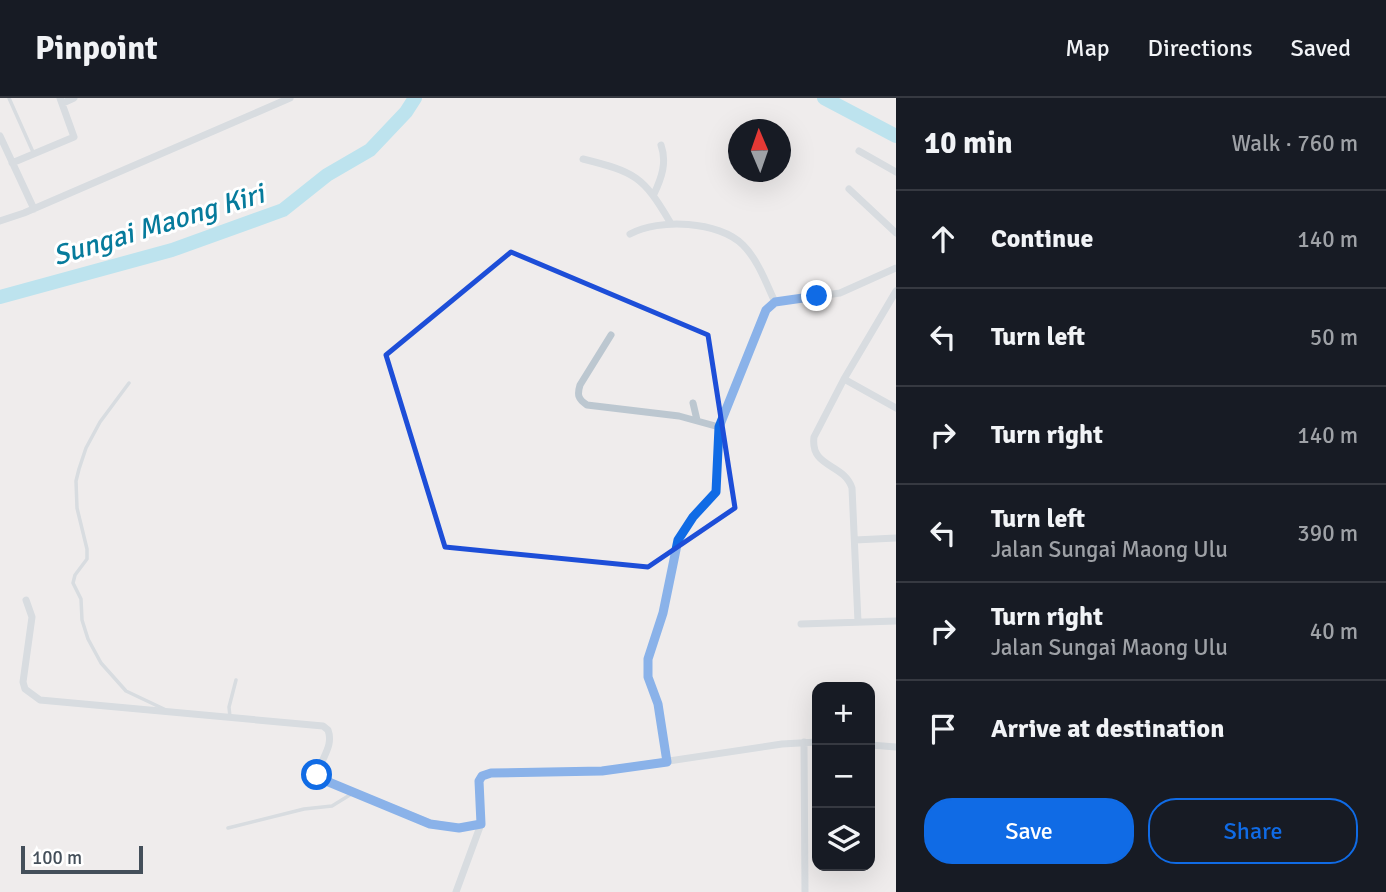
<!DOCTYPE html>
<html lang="en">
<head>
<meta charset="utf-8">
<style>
	body { margin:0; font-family:Signika,sans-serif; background:#20242c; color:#f1f3f6 }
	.controls { position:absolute; right:21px; bottom:21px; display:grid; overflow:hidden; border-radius:14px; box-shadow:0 7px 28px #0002 }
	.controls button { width:63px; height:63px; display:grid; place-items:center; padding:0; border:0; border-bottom:2px solid #363941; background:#171b24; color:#f1f3f6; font:35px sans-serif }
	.compass { position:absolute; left:728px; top:21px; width:63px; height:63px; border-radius:50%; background:#171b24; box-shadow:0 7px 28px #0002; rotate:358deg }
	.scale { position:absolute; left:21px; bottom:18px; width:122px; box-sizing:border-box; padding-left:7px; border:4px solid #444f5a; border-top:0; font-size:19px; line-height:24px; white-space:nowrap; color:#444f5a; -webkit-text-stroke:5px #fff; paint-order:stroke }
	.stop { position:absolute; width:21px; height:21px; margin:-16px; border:5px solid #106be5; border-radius:50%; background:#fff }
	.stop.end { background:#106be5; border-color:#fff; box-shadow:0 2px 7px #0008 }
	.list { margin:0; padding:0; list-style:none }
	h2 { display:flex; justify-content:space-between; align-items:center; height:91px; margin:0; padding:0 28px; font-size:30px }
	h2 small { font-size:23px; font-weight:400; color:#9ea1a6 }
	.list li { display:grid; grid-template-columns:46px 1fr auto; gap:21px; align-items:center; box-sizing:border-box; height:98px; padding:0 28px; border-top:2px solid #363941 }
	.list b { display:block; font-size:26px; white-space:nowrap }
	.list p { margin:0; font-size:23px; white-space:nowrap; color:#9ea1a6 }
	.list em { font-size:23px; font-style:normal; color:#9ea1a6 }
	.actions { display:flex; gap:14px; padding:21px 28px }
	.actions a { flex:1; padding:16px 0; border:2px solid #106be5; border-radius:28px; text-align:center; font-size:24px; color:#106be5 }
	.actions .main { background:#106be5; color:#fff }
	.icon { flex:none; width:38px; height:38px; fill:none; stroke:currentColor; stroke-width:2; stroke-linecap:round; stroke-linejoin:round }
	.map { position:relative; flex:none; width:896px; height:794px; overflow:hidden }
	header { display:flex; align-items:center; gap:42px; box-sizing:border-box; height:98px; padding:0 35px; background:#171b24; border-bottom:2px solid #363941 }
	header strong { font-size:33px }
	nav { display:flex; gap:38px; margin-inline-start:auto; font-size:24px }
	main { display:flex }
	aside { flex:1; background:#171b24 }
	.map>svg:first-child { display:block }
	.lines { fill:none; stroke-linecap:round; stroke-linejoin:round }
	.river { stroke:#82d7ef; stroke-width:14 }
	.lane { stroke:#bcc7d0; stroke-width:3.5 }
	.street { stroke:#bcc7d0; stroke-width:7 }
	.route { stroke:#106be5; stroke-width:9 }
	.marked { fill:none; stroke:#1d4ed8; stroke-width:5; stroke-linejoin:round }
	.labels { text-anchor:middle; stroke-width:6; stroke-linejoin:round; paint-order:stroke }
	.water-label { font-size:28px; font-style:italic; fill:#067b9c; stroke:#fff }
</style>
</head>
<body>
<header>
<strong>Pinpoint</strong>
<nav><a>Map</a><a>Directions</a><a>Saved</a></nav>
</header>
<main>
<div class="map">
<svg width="896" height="794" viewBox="0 0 896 794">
	<rect width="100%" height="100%" fill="#efecec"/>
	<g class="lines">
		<!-- river -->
		<path class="river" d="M 824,0 L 896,38
			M 0,199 L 172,152 L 283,112 L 327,77 L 370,52 L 406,14 L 415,0"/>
		<!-- lane -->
		<path class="lane" d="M 9,0 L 33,54
			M 129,285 L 100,324 L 86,350 L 79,371 L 76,383 L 77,410 L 87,451 L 87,461 L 75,477 L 73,485 L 81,501 L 82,522 L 88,541 L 101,565 L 126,593 L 164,611
			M 230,619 L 229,609 L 236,582
			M 228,730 L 304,711 L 332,708 L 353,695"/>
		<!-- street -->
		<path class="street" d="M 63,5 L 74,0
			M 0,38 L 34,111
			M 859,53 L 896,74
			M 583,61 C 635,74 643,78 670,124
			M 12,65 L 74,39 L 60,0
			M 849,91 L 896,135
			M 654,96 C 662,79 667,64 661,47
			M 0,123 L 24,115 L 290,0
			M 630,136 C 659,120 719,123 743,147 C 758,162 766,185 775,204
			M 611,237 L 580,287 C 577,297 578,301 587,307 L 679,318 L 719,329
			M 844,281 L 896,193
			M 693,305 L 697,322
			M 855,442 L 896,440
			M 26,502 L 32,519 L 23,584 L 25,591 L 40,602 L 323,628 L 328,632 C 335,651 316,664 319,680 L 430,725 L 459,730 L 481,726
			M 858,524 L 852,390 C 844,365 810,370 814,339 L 844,281 L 896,310
			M 801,526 L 896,523
			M 804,644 L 805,794
			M 870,647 L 896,649
			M 667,664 L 658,606 L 648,579 L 648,561 L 663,515 L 678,442 L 693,419 L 716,394 L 719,329 L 763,219 L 766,212 L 775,204 L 840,195 L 896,170
			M 456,794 L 481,726 L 479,683 L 482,678 L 491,675 L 602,673 L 782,646 L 817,644"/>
	</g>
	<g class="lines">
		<!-- route -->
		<path class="route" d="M 317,677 L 319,680 L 430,726 L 459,730 L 481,726 L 479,683 L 482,678 L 491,675 L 602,673 L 667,664 L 658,606 L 648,579 L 648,561 L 663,515 L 678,442 L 693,419 L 716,394 L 719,329 L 766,212 L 775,204 L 817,198"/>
	</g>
	<!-- marked area -->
	<path d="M0 0H896V794H0ZM 511,154 L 708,237 L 735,410 L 648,469 L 445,449 L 386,257 Z" fill="#efecec" fill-opacity=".55" fill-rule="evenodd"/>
	<path class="marked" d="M 511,154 L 708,237 L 735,410 L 648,469 L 445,449 L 386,257 Z"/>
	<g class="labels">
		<!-- water labels -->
		<g class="water-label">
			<text transform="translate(158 126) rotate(-17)" y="10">Sungai Maong Kiri</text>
		</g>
	</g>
</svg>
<div class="controls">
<button>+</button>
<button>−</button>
<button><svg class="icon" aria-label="layers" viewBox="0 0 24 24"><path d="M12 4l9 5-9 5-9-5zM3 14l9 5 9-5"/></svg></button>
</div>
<svg class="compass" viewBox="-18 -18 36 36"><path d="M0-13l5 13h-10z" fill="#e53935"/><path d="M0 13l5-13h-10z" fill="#9ea1a6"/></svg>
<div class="scale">100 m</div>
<div class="stop" style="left:317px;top:677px"></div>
<div class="stop end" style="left:817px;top:198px"></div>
</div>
<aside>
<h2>10 min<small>Walk · 760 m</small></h2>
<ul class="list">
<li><svg class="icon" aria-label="ahead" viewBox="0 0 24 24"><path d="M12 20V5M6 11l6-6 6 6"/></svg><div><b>Continue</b></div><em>140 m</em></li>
<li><svg class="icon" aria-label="left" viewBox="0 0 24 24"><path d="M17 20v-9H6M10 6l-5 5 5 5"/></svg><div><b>Turn left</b></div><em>50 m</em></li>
<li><svg class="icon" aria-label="right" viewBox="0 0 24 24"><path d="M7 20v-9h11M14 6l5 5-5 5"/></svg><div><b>Turn right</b></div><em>140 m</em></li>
<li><svg class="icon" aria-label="left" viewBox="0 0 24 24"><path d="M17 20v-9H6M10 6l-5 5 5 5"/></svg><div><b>Turn left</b><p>Jalan Sungai Maong Ulu</p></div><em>390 m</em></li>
<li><svg class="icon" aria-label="right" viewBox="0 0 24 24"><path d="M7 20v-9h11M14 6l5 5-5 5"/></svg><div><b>Turn right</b><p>Jalan Sungai Maong Ulu</p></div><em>40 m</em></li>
<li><svg class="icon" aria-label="arrive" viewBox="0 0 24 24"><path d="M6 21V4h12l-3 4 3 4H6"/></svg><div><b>Arrive at destination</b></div></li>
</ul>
<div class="actions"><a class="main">Save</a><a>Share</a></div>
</aside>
</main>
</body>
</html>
